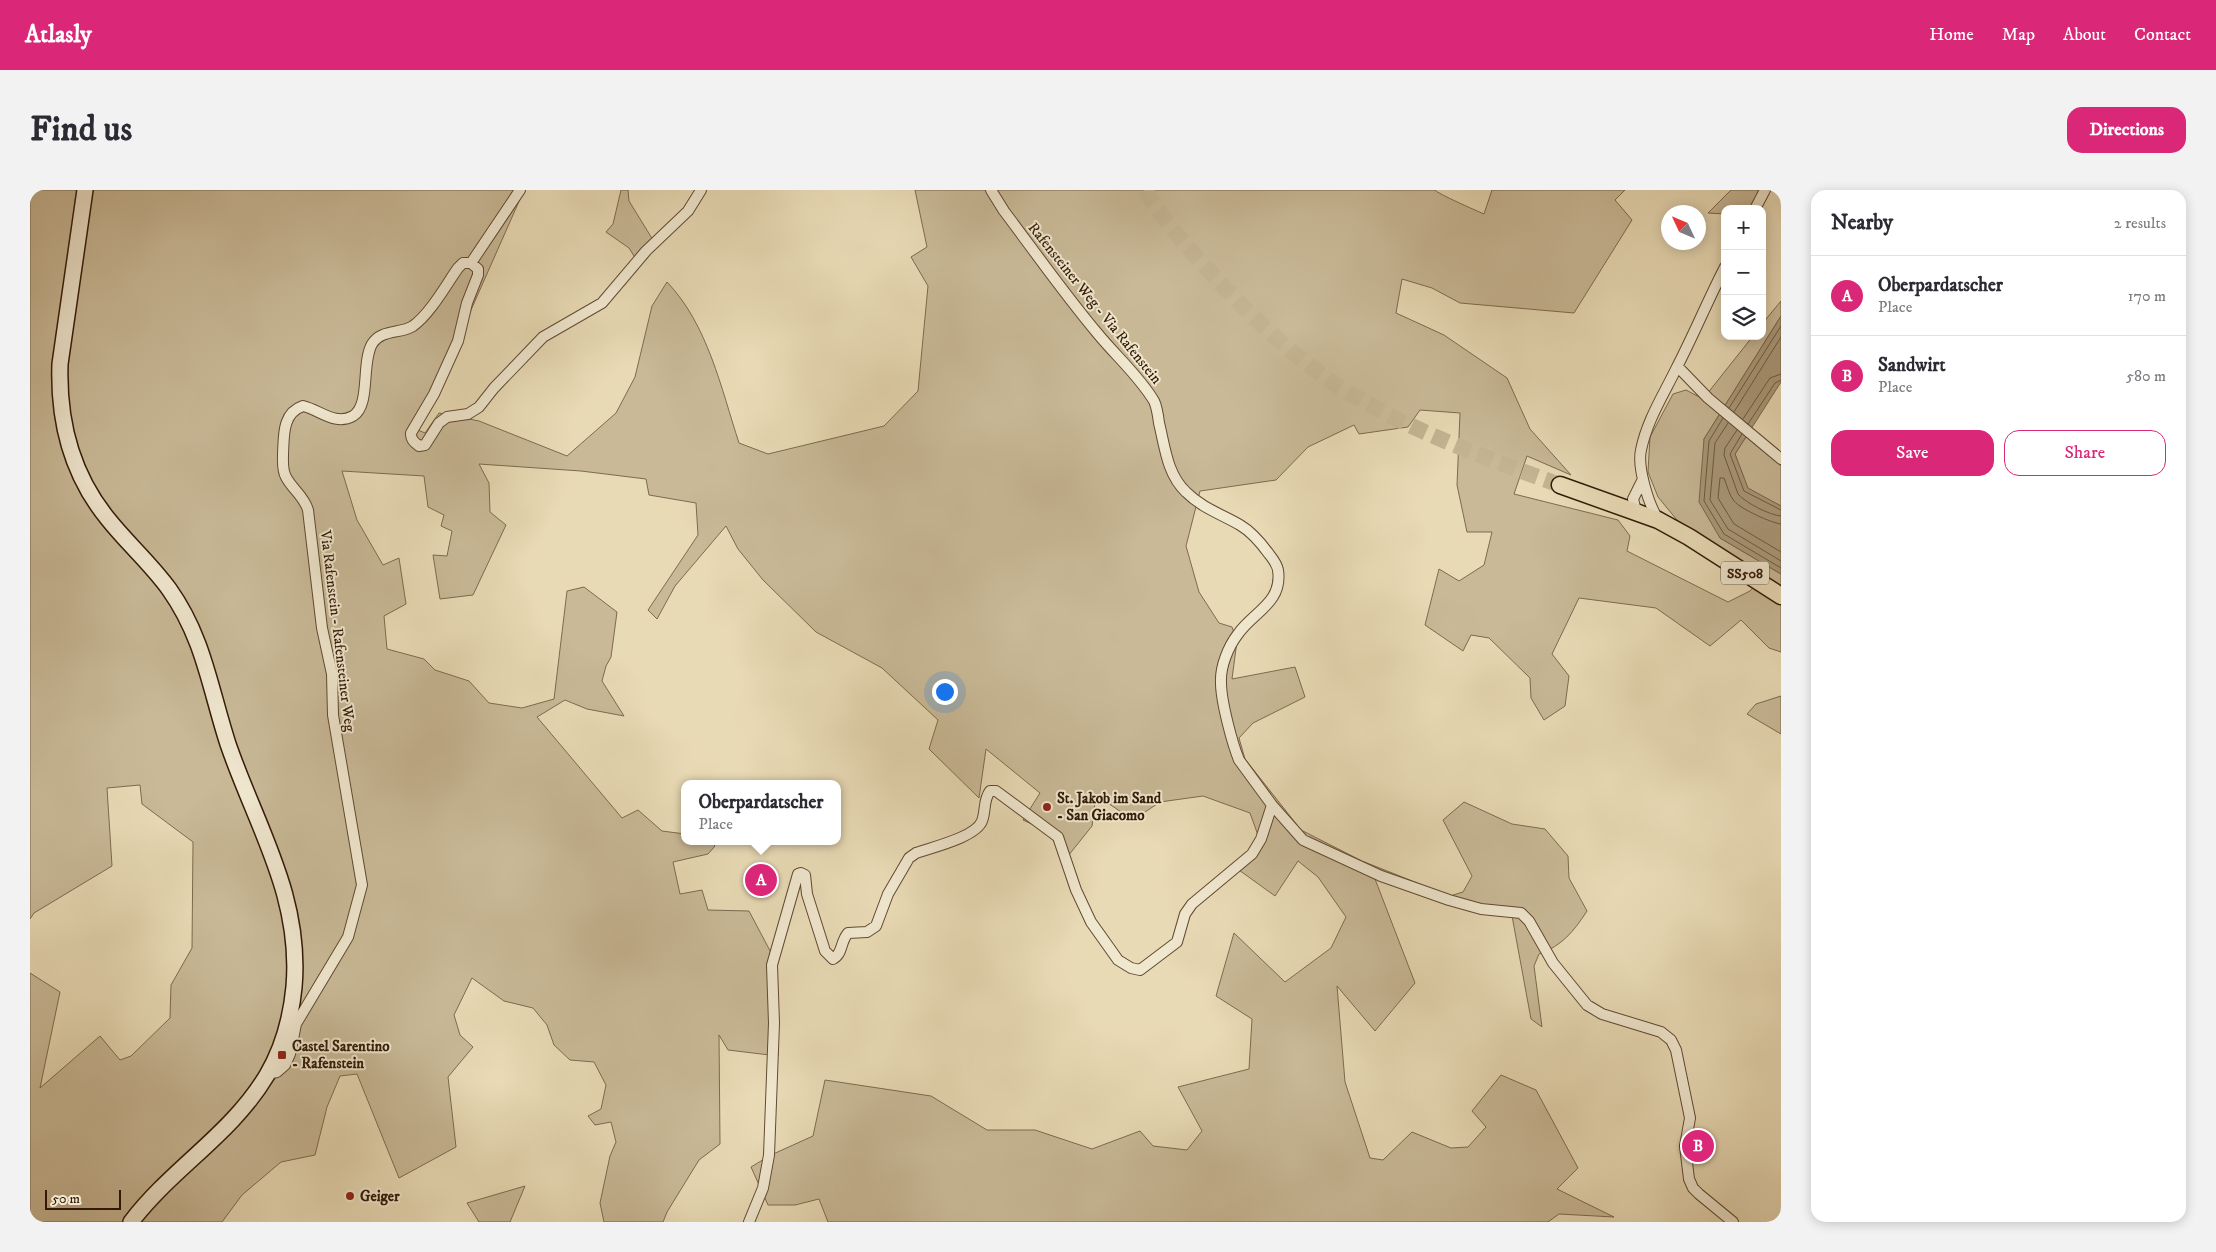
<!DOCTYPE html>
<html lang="en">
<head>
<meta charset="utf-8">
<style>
	body { margin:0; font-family:"IM FELL DW Pica",serif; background:#f2f2f3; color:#2b2b33 }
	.controls { position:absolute; right:15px; top:15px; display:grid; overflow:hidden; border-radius:10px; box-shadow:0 2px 12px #0003 }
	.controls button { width:45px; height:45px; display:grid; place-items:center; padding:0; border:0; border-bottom:1px solid #e1e1e2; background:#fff; color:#2b2b33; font:25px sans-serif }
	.compass { position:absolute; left:1631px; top:15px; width:45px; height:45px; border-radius:50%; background:#fff; box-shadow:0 2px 12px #0003; rotate:314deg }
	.scale { position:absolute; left:15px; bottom:12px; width:76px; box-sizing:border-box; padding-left:5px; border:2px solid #321a06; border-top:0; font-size:14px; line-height:18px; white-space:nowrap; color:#321a06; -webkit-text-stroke:4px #f0e7cf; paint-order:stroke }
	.you { position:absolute; left:914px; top:501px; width:18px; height:18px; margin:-12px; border:4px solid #fff; border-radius:50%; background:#1a73e8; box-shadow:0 0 0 8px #1a73e833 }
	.badge { display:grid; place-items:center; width:32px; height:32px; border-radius:50%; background:#db2777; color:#fff; font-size:16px; font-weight:700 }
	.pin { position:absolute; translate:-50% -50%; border:2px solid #fff; box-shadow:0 1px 5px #0006 }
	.popup { position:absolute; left:651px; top:590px; width:160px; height:65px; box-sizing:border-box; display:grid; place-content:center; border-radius:10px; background:#fff; filter:drop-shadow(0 1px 4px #0005); font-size:16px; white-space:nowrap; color:#7c7c81 }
	.popup b { font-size:19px; color:#2b2b33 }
	.popup::after { content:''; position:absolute; left:50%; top:100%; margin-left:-10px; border:10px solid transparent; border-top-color:#fff }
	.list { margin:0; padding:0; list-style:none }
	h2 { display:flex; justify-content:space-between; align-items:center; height:65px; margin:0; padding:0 20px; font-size:21px }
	h2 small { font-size:16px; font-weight:400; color:#7c7c81 }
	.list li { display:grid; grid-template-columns:32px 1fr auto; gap:15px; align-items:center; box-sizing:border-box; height:80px; padding:0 20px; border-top:1px solid #e1e1e2 }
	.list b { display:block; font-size:19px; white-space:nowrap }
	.list p { margin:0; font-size:16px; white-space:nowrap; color:#7c7c81 }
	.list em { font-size:16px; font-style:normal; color:#7c7c81 }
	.actions { display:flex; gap:10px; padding:15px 20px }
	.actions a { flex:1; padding:11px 0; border:1px solid #db2777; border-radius:15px; text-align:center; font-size:18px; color:#db2777 }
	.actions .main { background:#db2777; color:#fff }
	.icon { flex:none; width:28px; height:28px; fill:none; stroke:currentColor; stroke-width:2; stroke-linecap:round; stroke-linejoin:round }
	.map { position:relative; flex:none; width:1751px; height:1032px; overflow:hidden; border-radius:15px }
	header { display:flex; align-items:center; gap:30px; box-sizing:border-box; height:70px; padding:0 25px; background:#db2777; color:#fff }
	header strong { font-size:24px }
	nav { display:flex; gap:28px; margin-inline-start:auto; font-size:18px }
	.intro { display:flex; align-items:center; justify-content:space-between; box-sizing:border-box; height:120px; padding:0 30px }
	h1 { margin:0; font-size:35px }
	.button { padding:12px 22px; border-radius:15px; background:#db2777; color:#fff; font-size:18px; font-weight:700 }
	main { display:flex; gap:30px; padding:0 30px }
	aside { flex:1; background:#fff; border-radius:15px; box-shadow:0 2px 12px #0003 }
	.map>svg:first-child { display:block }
	.green { fill:#c9b997; stroke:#7e6a4e }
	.water { fill:#aa997a; stroke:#7a664c }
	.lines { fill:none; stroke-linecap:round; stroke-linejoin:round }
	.shore { stroke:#6e5a40; stroke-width:1 }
	.primary-tunnel { stroke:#c4b492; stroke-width:16; stroke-dasharray:16 8; stroke-linecap:butt }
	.minor-casing { stroke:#604a32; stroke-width:12 }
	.secondary-casing { stroke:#321a06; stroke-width:18 }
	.primary-casing { stroke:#321a06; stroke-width:19 }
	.minor { stroke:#f0e7cf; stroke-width:10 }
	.secondary { stroke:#f0e7cf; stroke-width:15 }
	.primary { stroke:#e8dab5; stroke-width:16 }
	.poi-dot { fill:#8f2418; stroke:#f0e7cf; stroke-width:2 }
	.labels { text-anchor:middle; stroke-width:4; stroke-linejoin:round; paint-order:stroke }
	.shield { fill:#f0e7cf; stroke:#6b5842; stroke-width:1 }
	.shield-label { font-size:14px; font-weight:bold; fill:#321a06 }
	.street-label { font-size:15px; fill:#321a06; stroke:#f0e7cf }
	.poi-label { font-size:15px; font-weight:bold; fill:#321a06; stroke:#f0e7cf; text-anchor:start }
</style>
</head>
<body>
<header>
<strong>Atlasly</strong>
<nav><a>Home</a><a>Map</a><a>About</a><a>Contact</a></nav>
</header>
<div class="intro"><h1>Find us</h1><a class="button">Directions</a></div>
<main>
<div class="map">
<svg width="1751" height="1032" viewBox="0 0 1751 1032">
	<rect width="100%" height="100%" fill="#e8dab5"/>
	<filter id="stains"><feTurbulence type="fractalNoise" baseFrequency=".004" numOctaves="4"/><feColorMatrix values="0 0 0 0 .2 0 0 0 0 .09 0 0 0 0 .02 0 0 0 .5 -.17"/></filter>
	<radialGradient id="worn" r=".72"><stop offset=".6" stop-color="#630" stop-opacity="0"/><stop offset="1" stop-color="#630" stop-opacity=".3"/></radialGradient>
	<!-- green -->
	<path class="green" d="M 0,0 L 494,0 L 388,240 L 395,243 L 409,223 L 449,231 L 537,266 L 586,223 L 605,187 L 622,116 L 637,92 C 678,135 691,198 709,253 L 738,264 L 854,236 L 888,201 L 898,96 L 881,67 L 897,57 L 885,0 L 1405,0 C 1408,4 1445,20 1454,24 L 1462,0 L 1595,0 L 1585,10 L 1602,30 L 1544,123 L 1430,113 L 1402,98 L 1372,89 L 1366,123 L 1414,145 L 1477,188 L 1500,239 L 1541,285 L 1497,266 L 1484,304 L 1588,330 L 1600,346 L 1597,361 L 1698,412 L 1720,401 L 1726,394 L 1751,410 L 1751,462 L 1739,458 L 1711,430 L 1680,456 L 1626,418 L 1549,408 L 1522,464 L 1539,486 L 1535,516 L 1514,530 L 1501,508 L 1500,488 L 1459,448 L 1441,445 L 1433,461 L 1395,435 L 1409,379 L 1429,391 L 1454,375 L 1462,342 L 1437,342 L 1427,295 L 1430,223 L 1390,220 L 1378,237 L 1329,244 L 1324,235 L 1278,257 L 1246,290 L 1170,301 L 1156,356 L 1169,402 L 1189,433 L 1202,437 L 1207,451 L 1202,489 L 1265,477 L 1275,507 L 1223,533 L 1209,548 L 1215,569 L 1271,640 L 1332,671 L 1420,706 L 1433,702 L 1442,686 L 1413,630 L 1434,612 L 1482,634 L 1515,639 L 1538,666 L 1539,688 L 1557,721 C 1544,741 1532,756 1509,764 L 1504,776 L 1512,837 L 1501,829 L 1482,726 L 1439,721 L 1345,689 L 1385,793 L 1345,841 L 1307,796 L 1315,892 L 1340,968 L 1353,970 L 1382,942 L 1421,958 L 1438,957 L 1456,937 L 1442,921 L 1471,885 L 1506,900 L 1548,978 L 1527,999 L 1584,1027 L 1529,1024 L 1518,1032 L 798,1032 L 789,1009 L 765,1015 L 738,1015 L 721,977 L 741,965 L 783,946 L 795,890 L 901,906 L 957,940 L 1005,940 L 1062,959 L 1110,941 L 1123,956 L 1157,960 L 1172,941 L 1148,897 L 1219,879 L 1222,829 L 1186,806 L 1204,743 L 1255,792 L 1301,758 L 1316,727 L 1288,687 L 1268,671 L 1245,706 L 1209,680 L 1229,648 L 1220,623 L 1173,606 L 1130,612 L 1103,630 L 1066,605 L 1062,636 L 1034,671 L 1019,642 L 993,630 L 1010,603 L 956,559 L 949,608 L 899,559 L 908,530 L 852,478 L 786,442 L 733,390 L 708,359 L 696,336 L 645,396 L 627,429 L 618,420 L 668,345 L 666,313 L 619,305 L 616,289 L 551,281 L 449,274 L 459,293 L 460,322 L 476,335 L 443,405 L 410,409 L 403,365 L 417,366 L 422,341 L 411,336 L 414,325 L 398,317 L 394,286 L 312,281 L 327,330 L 353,375 L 369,368 L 376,414 L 354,426 L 357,459 L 394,469 L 405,480 L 439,491 L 459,513 L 492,518 L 524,509 L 537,401 L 554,397 L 587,422 L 581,467 L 576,476 L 572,491 L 594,526 L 557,519 L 535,510 L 507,527 L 592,628 L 608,620 L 632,641 L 655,644 L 655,651 L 681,651 L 685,656 L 678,664 L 643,672 L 650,704 L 672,700 L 678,720 L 719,721 L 747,774 L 748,866 L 698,860 L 689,845 L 690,954 L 669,970 L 637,1022 L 633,1032 L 574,1032 L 570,1013 L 580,966 L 586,952 L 581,932 L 565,935 L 558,926 L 571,919 L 576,895 L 564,872 L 540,870 L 524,855 L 517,835 L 503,818 L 474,811 L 442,788 L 424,825 L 430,845 L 443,857 L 418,887 L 426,957 L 369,988 L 327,884 L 310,886 L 297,917 L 285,965 L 251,972 L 212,1005 L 192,1032 L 0,1032 L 0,783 L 30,802 L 10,898 L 70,846 L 90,870 L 101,866 L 140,828 L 141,795 L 162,758 L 163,652 L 112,614 L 110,595 L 77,598 L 82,676 L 4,723 L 0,729 Z
		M 591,0 L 598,0 L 599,11 L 623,50 L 609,74 L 599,58 L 576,42 L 583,34 Z
		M 1701,0 L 1735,0 L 1725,19 L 1695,19 L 1695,24 L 1678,23 Z
		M 1751,111 L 1751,126 L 1674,249 L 1690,348 L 1751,384 L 1751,401 L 1730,385 L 1647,330 L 1628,307 L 1618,282 L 1620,247 L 1643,204 L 1656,200 L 1673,209 L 1723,146 L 1732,146 L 1732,134 Z
		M 1716,247 L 1751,276 L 1751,316 L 1718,299 L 1705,264 Z
		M 1751,506 L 1751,544 L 1717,524 L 1726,514 Z
		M 495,996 L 480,1032 L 449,1032 L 437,1013 Z"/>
	<!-- water -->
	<path class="water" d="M 1751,126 L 1751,192 L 1705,264 L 1718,298 L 1751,316 L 1751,384 L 1690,348 L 1669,312 L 1674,249 Z"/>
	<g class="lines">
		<!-- shore -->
		<path class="shore" d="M 1699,218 L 1751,136
			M 1704,222 L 1751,147
			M 1693,228 L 1679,251 L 1674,311 L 1694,344 L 1751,378
			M 1713,229 L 1740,188 L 1751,184
			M 1698,233 L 1685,253 L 1680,310 L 1698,339 L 1751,371
			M 1718,234 L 1745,193 L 1751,190
			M 1707,240 L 1695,258 L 1694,265 L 1708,304 C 1716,313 1739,325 1751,326
			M 1712,244 L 1700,264 L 1714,301 L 1751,320
			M 1751,334 C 1741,333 1711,319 1704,311 C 1699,305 1697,295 1694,288 L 1690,288 L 1688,308 L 1704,334 L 1751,362"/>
		<!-- primary-tunnel -->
		<path class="primary-tunnel" d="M 1115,0 C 1133,30 1157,57 1181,83 C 1217,122 1258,162 1302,192 C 1368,236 1455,268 1530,295"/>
		<defs>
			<path id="minor" d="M 961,0 L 974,21 C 1005,62 1035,105 1068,144 C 1086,166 1109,186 1124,211 C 1127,217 1128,225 1129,233 C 1135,257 1137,284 1156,302 C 1172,318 1191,324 1210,335 C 1222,342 1231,353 1239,364 C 1243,369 1247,374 1248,380 C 1253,413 1223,422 1208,444 C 1198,457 1190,477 1191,493 C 1191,511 1202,553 1209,570 L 1242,615 L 1273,650 L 1351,686 L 1419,710 L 1451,719 L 1491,723 L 1499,731 L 1523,773 L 1557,815 L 1572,824 L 1631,842 L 1641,850 L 1646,860 L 1660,928 L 1655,956 L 1659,989 L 1663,998 L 1669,1004 L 1703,1032
				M 1725,19 L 1735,0
				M 441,73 L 490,0
				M 1648,177 L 1678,208 L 1751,269
				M 1609,320 L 1606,321 L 1603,309 L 1613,289
				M 1628,329 C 1619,315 1607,278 1611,260 C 1617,230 1634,204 1647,177 C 1664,144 1678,110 1695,77
				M 237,884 L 247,882 L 255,875 L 260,864 L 266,834 L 318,747 L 332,695 L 303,525 L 302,484 L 292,438 L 278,320 C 274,306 262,299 256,287 C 252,280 253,272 253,264 C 254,246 252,223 273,216 C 290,220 305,236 323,226 C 341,215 331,173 342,154 C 351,139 371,144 383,136 C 400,124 416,95 428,78 L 433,73 L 441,73 L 448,79 L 448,85 L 437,113 L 428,151 L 404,204 L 381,243 C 381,250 384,252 389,256 L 395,255 L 409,233 L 417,227 L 438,224 L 449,217 L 464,198 L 513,147 L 572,113 L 616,61 L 658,21 L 671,0
				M 719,1032 L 733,998 L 739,965 L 744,833 L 742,775 L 768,684 L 771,683 L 775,685 L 777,704 L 795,761 L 803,769 C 813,764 810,752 818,743 L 837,742 L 846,736 L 858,704 L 879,668 L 886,663 C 903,657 946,647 952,631 C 956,621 953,610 960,601 L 966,601 L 1028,647 L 1046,700 L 1061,732 L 1088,770 L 1101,778 L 1110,780 L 1147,752 L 1155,724 L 1162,714 L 1222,664 L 1231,649 L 1242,615"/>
			<path id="secondary" d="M 55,0 L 30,174 C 28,231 42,285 78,329 C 97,353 121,374 139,399 C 174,448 180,499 198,554 C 226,636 272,706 264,797 C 261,828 253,858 237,885 C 202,944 142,978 101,1032"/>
			<path id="primary" d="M 1530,295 L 1628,330 L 1659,347 L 1751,406"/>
		</defs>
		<!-- minor casing -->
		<use href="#minor" class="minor-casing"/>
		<!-- secondary casing -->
		<use href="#secondary" class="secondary-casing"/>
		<!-- primary casing -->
		<use href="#primary" class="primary-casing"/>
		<!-- minor -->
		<use href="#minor" class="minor"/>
		<!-- secondary -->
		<use href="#secondary" class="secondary"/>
		<!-- primary -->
		<use href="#primary" class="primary"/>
	</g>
	<!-- markers -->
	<g class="poi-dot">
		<circle cx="1017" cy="617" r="5"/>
		<rect x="247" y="860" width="10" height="10" rx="2.5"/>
		<circle cx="320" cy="1006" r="5"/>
	</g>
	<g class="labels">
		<!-- shield labels -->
		<rect class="shield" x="1691" y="371.5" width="48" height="23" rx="4"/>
		<g class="shield-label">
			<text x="1715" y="388">SS508</text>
		</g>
		<!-- street labels -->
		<g class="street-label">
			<text transform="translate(1065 113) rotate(51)" y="5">Rafensteiner Weg - Via Rafenstein</text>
			<text transform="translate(308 441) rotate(83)" y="5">Via Rafenstein - Rafensteiner Weg</text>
		</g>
		<!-- poi labels -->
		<g class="poi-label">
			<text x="1027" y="613">St. Jakob im Sand<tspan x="1027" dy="17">- San Giacomo</tspan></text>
			<text x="262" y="861">Castel Sarentino<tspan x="262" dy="17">- Rafenstein</tspan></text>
			<text x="330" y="1011">Geiger</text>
		</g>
	</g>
	<rect width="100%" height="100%" filter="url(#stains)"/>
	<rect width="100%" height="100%" fill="url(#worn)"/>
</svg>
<div class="controls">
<button>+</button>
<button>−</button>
<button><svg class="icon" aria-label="layers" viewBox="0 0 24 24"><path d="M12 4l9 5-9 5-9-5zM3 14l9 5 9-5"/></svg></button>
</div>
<svg class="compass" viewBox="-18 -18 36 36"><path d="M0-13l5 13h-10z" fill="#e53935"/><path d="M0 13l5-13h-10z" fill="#7c7c81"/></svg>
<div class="scale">50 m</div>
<div class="you"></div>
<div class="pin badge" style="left:731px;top:690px">A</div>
<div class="popup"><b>Oberpardatscher</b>Place</div>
<div class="pin badge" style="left:1668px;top:956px">B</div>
</div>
<aside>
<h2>Nearby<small>2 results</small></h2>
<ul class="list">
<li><span class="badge">A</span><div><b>Oberpardatscher</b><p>Place</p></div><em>170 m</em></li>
<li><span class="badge">B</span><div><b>Sandwirt</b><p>Place</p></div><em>580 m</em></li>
</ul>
<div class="actions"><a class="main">Save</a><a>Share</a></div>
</aside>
</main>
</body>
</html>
